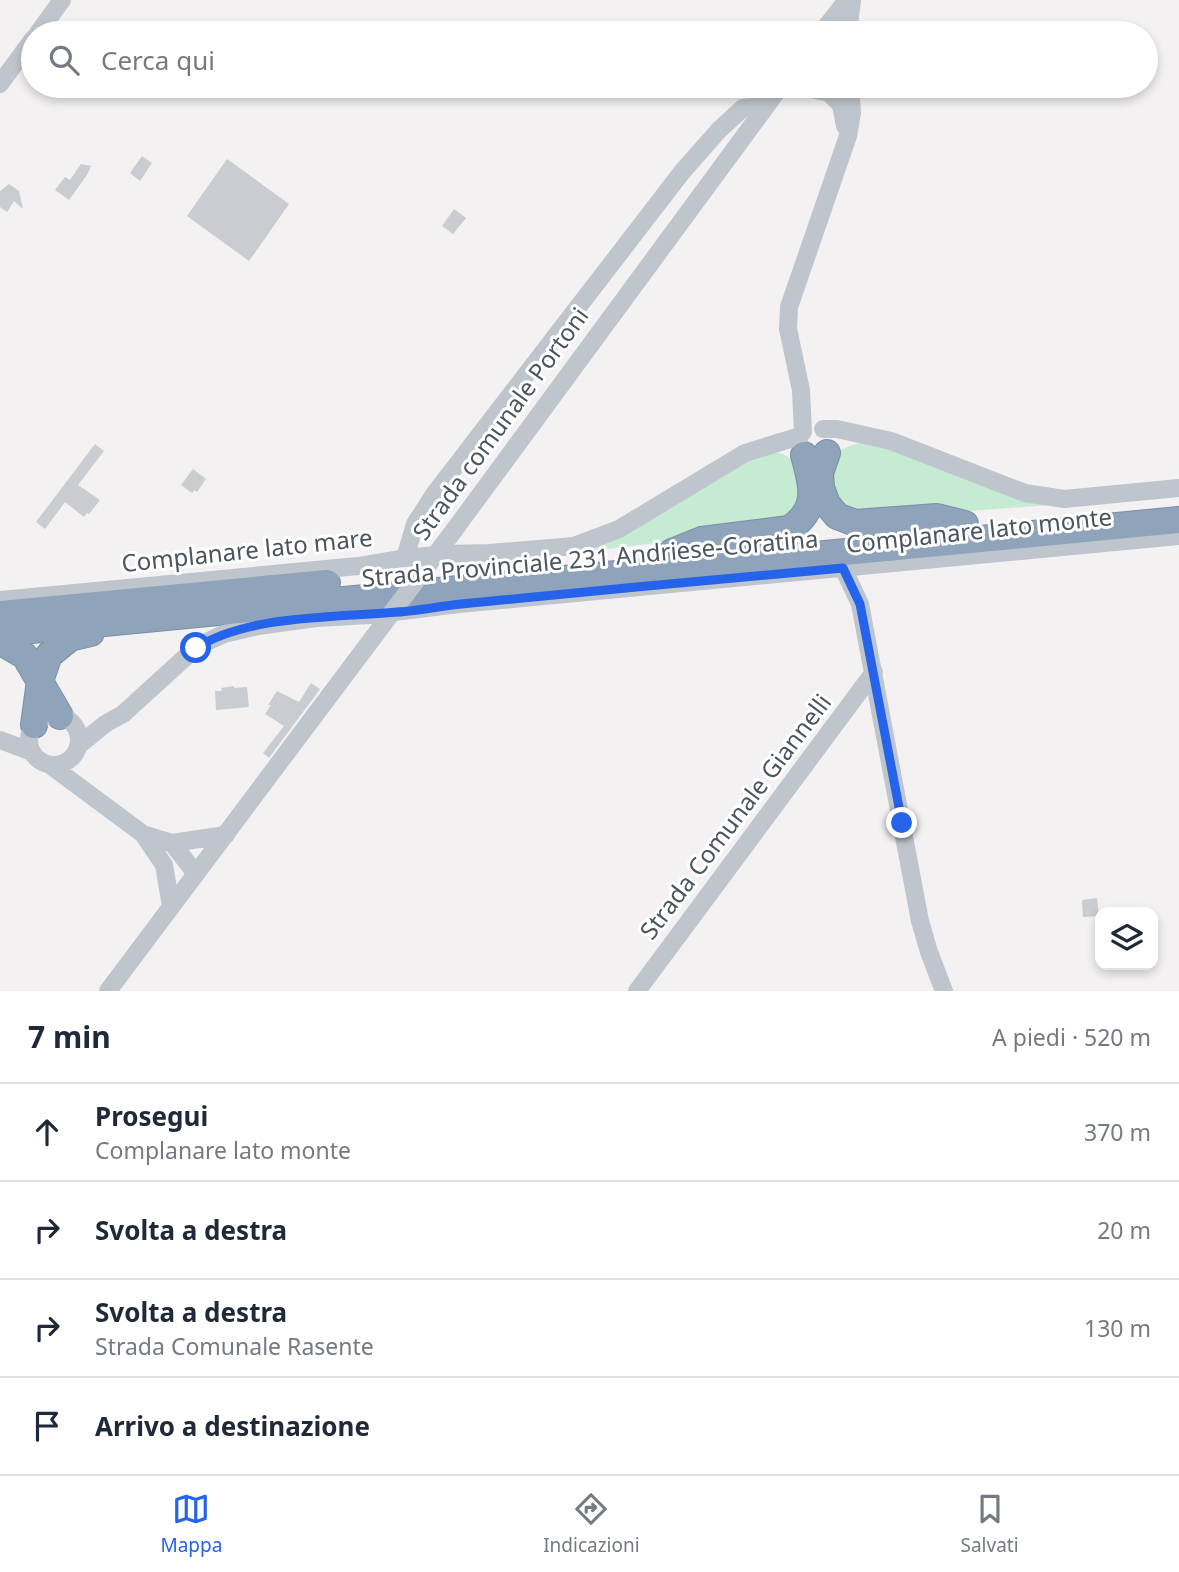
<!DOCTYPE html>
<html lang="it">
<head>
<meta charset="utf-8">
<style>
	body { margin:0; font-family:"Noto Sans",sans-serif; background:#f6f6f7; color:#1f2937 }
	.controls { position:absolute; right:21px; bottom:21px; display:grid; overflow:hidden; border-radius:14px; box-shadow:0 4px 10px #0003 }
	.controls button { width:63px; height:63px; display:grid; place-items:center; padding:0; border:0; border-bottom:2px solid #e0e1e3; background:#fff; color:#1f2937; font:35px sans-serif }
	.stop { position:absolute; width:21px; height:21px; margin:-16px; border:5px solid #2563eb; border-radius:50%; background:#fff }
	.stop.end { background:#2563eb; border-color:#fff; box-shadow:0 2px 7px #0008 }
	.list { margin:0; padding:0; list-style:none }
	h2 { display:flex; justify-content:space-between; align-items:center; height:91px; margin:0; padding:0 28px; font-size:30px }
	h2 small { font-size:23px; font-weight:400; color:#747a83 }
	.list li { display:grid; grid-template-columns:46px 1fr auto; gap:21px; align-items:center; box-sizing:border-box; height:98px; padding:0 28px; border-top:2px solid #e0e1e3 }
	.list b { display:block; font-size:26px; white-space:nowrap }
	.list p { margin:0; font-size:23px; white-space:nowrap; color:#747a83 }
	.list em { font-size:23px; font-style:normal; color:#747a83 }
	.icon { flex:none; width:38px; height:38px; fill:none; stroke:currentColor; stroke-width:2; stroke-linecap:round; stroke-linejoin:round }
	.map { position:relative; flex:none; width:1179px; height:991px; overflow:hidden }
	.search { position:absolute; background:#fff; box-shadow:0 4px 10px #0003; left:21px; right:21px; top:21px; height:77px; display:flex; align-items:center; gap:18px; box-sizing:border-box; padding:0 24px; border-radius:38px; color:#747a83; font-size:26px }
	.sheet { height:483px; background:#fff }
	nav { display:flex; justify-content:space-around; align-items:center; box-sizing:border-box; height:98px; border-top:2px solid #e0e1e3; background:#fff; font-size:19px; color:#747a83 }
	nav a { display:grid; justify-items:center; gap:4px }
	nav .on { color:#2563eb }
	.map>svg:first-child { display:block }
	.green { fill:#c5ebd3 }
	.building { fill:#c9ccd0 }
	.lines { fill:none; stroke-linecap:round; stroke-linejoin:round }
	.highway-casing { stroke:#7a8fa6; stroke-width:28 }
	.minor { stroke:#bfc5cc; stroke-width:18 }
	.highway { stroke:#8fa4ba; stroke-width:26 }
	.minor-bridge { stroke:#bfc5cc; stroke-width:18 }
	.route { stroke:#2563eb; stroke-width:9 }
	.labels { text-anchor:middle; stroke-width:6; stroke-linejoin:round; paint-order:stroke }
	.street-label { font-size:24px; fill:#4b555d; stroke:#fff }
</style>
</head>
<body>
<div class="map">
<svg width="1179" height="991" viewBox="0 0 1179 991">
	<rect width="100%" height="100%" fill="#f3f1f1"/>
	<!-- green -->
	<path class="green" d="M 868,441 L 1065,504 L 870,518 L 852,515 L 830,490 L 835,454 L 849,446 Z
		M 770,451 L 783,454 L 796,462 L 803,509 L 774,528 L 577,553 L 746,457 Z"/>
	<!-- building -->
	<path class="building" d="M 142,156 L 152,163 L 140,181 L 130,173 Z
		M 227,159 L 289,204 L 249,261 L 187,216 Z
		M 81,164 L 91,166 L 87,175 L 69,200 L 55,190 L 65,177 L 70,180 Z
		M 9,184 L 19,191 L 23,209 L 14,201 L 7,212 L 0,207 L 0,191 Z
		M 454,209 L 466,218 L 453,234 L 442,226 Z
		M 95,444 L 104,451 L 78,485 L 100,500 L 89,514 L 87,513 L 84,517 L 65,502 L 45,529 L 36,522 Z
		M 193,469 L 206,479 L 197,492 L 194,490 L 192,493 L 181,485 Z
		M 311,683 L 320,689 L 269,758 L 263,753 L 284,726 L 265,714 L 271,705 L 268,705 L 277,691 L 299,702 Z
		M 234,686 L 234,688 L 247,687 L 249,707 L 216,710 L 215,691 L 222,691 L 221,688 Z
		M 1097,898 L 1099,916 L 1083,917 L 1082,900 Z"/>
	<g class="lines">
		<defs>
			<path id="highway" d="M 827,453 L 820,473 L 821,488 L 827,504 L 837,516 L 855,523 L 937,517 L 965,524
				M 672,552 L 702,540 L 789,529 C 819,510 813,486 804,455
				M 0,614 L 327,583
				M 0,633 L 1179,520
				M 0,643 L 3,643 L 25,656 L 60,716
				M 34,725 L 40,681 L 49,655 L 70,638 L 91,633"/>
		</defs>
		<!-- highway casing -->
		<use href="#highway" class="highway-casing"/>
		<!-- minor -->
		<path class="minor" d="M 38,33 L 62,0
			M 821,33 L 847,0
			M 848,33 L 852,0
			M 0,84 L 33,39
			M 824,86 L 829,93 L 841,105 L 845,126
			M 780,88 L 807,88 L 829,93
			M 823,429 L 837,429 L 891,441 L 1025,493 L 1064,499 L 1179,488
			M 803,432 L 801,390 L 788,329 L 789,307 L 848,136 L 852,113 L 850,86
			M 455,529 L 781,86
			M 405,558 L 415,524 L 435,493 L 682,172 L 719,130 L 743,108 L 766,105
			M 843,568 L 860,604 L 920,921 L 929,952 L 944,991
			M 0,600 L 358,566 L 405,558 L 447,554 L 489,553 L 574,546 L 619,529 L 745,453 L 800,436
			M29 740a25 25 0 1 1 50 0a25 25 0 1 1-50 0Z
			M 0,740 L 32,752
			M 78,746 L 105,724 L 123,714 L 190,653 L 202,644 L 224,634 L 258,626 L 316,618 L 370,615 L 459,604 L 1179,536
			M 50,765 L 143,834 L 172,843 L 226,835
			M 143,834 L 164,865 L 171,906
			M 172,843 L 196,874
			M 108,991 L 372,639
			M 637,991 L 874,672"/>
		<!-- highway -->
		<use href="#highway" class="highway"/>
		<!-- minor-bridge -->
		<path class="minor-bridge" d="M 372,639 L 455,529"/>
	</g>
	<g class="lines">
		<!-- route -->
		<path class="route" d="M 196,648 C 251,613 344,618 409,611 C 426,609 444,606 461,604 C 588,591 716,580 843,568 L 860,604 L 902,823"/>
	</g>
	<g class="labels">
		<!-- street labels -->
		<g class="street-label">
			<text transform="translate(501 424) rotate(-54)" y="8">Strada comunale Portoni</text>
			<text transform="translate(979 531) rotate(-6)" y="8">Complanare lato monte</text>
			<text transform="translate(247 551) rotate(-6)" y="8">Complanare lato mare</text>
			<text transform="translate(590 559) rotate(-5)" y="8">Strada Provinciale 231 Andriese-Coratina</text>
			<text transform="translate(736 817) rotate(-53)" y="8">Strada Comunale Giannelli</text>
		</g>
	</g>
</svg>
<div class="controls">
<button><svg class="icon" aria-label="layers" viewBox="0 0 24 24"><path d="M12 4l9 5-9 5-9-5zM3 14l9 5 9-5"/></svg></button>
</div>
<div class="stop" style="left:196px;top:648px"></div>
<div class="stop end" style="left:902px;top:823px"></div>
<div class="search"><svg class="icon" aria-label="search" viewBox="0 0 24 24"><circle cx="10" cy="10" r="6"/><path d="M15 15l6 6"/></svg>Cerca qui</div>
</div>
<section class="sheet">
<h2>7 min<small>A piedi · 520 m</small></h2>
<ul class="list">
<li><svg class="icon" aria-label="ahead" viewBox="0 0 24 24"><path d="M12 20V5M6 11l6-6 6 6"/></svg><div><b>Prosegui</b><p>Complanare lato monte</p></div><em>370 m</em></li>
<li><svg class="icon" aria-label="right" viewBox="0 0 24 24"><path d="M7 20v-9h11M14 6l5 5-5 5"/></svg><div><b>Svolta a destra</b></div><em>20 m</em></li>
<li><svg class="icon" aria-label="right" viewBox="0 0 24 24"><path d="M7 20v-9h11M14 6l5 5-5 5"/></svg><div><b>Svolta a destra</b><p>Strada Comunale Rasente</p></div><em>130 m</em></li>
<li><svg class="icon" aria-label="arrive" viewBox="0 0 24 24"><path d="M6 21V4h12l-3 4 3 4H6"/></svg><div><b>Arrivo a destinazione</b></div></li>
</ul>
</section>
<nav>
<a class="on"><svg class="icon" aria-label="map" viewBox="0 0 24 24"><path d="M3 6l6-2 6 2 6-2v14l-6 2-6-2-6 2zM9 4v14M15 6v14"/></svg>Mappa</a>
<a><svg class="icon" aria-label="directions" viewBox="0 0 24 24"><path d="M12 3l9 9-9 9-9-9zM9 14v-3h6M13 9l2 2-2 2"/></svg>Indicazioni</a>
<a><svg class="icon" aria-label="saved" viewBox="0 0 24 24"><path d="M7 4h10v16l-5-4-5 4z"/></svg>Salvati</a>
</nav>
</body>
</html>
